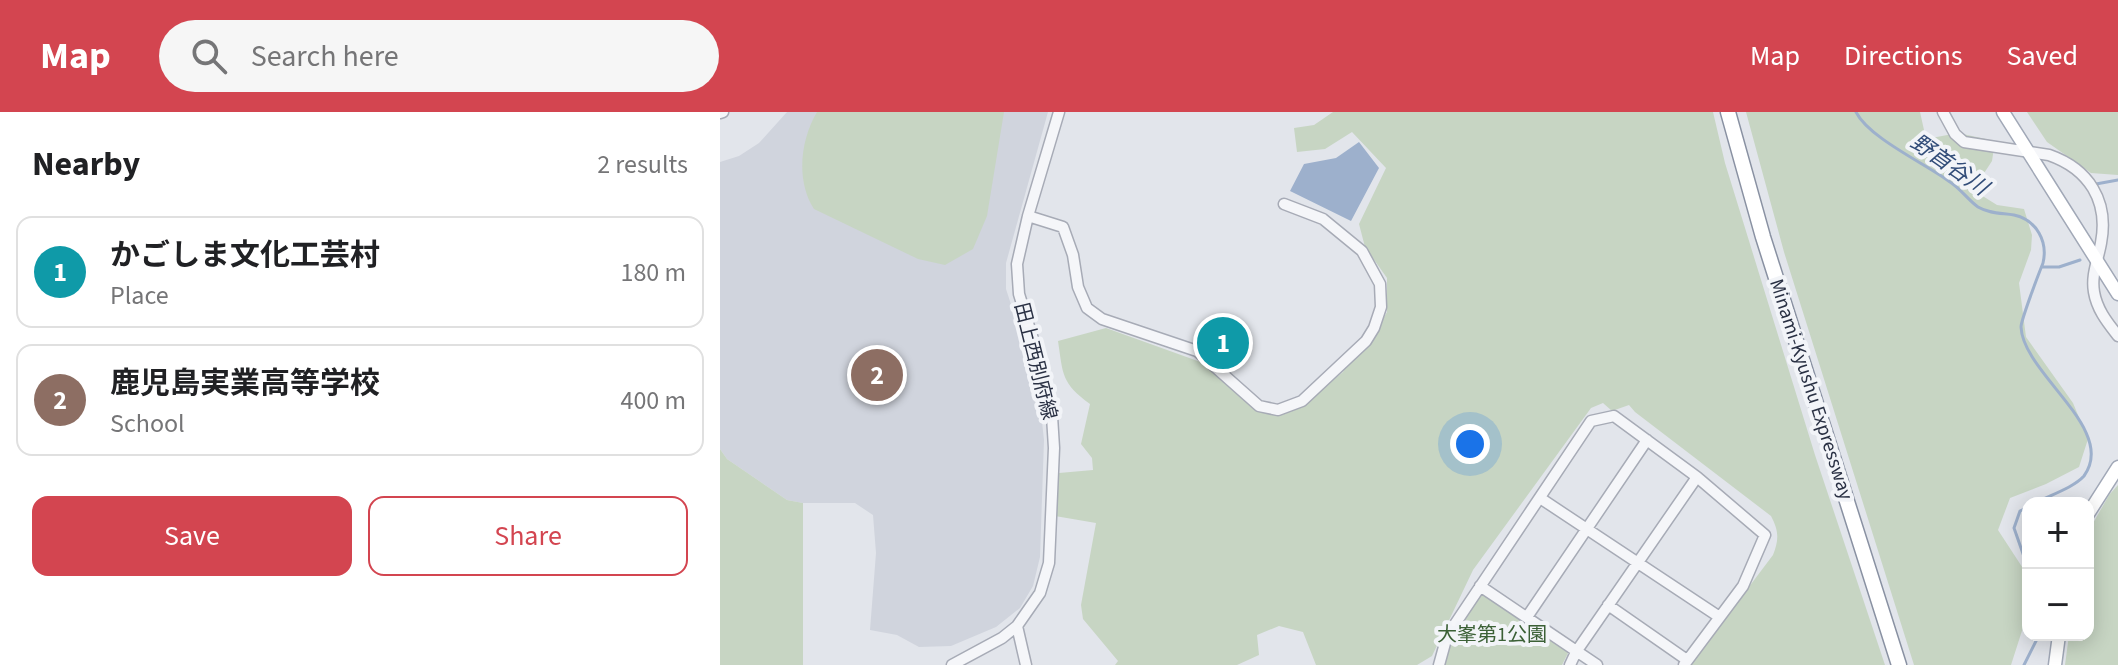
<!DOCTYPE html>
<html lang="en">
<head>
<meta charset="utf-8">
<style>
	body { margin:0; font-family:"Source Sans 3","Noto Sans JP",sans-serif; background:#f6f6f6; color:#202124 }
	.controls { position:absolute; right:24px; bottom:24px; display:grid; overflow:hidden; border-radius:16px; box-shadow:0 4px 20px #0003 }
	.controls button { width:72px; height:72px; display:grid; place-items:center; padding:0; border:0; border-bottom:2px solid #e0e0e0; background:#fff; color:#202124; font:40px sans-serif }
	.you { position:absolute; left:750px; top:332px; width:28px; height:28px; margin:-20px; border:6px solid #fff; border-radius:50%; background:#1a73e8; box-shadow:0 0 0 12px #1a73e833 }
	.badge { display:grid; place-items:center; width:52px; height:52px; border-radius:50%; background:#d34550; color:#fff; font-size:26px; font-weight:700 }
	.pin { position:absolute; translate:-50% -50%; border:4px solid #fff; box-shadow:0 2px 8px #0006 }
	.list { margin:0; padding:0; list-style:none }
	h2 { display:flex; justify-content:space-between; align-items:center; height:104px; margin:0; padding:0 32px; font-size:34px }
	h2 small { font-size:26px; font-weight:400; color:#757577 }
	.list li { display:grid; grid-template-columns:52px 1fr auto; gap:24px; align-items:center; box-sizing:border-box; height:112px; margin:0 16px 16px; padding:0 16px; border:2px solid #e0e0e0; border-radius:16px }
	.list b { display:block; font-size:30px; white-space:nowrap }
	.list p { margin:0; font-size:26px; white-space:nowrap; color:#757577 }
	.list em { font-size:26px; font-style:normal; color:#757577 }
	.actions { display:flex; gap:16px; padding:24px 32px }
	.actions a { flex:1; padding:18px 0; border:2px solid #d34550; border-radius:16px; text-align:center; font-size:28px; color:#d34550 }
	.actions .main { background:#d34550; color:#fff }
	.icon { flex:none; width:44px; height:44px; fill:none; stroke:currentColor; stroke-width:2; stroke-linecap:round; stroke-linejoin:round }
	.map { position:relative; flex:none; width:1398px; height:553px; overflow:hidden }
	header { display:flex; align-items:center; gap:48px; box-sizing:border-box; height:112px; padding:0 40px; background:#d34550; color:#fff }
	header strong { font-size:38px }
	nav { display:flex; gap:44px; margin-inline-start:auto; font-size:28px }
	.search { width:560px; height:72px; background:#f6f6f6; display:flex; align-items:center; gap:20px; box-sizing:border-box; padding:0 28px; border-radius:44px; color:#757577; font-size:30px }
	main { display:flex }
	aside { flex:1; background:#fff }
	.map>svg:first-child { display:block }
	.built { fill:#d0d4dd }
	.green { fill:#c7d5c3 }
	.water { fill:#9db0cc }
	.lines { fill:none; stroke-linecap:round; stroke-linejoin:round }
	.stream { stroke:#9db0cc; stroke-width:3 }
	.minor-casing { stroke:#a7abb6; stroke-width:13 }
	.major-casing { stroke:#a1a8b7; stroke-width:15 }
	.highway-casing { stroke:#8991a2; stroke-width:17 }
	.minor { stroke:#f5f6f9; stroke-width:10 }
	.major { stroke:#fff; stroke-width:12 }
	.highway { stroke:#fff; stroke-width:14 }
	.labels { text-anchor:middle; stroke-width:8; stroke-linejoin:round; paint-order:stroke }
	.street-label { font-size:20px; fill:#2a3144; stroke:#f2f4f8 }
	.park-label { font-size:20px; fill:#3b6036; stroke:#f2f4f8 }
	.water-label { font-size:22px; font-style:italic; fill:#324d79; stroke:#f2f4f8 }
</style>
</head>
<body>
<header>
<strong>Map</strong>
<div class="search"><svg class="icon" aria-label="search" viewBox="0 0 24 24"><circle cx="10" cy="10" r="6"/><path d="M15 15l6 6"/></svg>Search here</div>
<nav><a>Map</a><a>Directions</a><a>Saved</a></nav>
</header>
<main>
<aside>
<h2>Nearby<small>2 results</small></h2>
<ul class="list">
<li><span class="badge" style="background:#0f9aa8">1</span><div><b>かごしま文化工芸村</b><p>Place</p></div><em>180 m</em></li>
<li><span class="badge" style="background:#8d6e63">2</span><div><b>鹿児島実業高等学校</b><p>School</p></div><em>400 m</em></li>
</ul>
<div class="actions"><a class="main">Save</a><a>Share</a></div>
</aside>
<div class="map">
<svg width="1398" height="553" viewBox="0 0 1398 553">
	<rect width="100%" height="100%" fill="#e2e5eb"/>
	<!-- built -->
	<path class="built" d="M 67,0 L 328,0 L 286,151 L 286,177 L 310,251 L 321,301 L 324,328 L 320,445 L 313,474 L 300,496 L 276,515 L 231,534 L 199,535 L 177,523 L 150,518 L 156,441 L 153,403 L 135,391 L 83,391 L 67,388 L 7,347 L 0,337 L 0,50 L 19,44 L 39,31 Z"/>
	<!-- green -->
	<path class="green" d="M 97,0 L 284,0 L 267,104 L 253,137 L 225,153 L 198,147 L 94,97 C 76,69 80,29 97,0 Z
		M 613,0 L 993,0 L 1005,51 L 1095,343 L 1165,553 L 970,553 L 1053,443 C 1059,428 1059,419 1051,404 L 915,300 L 909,293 L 892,299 L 883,291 L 871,296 L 753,458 L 712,544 L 697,553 L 596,553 L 583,520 L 559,514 L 537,523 L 539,543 L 517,553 L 395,553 L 398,549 L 363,507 L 361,493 L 376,411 L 335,404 L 339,361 L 373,358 L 372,346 L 361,332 L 370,292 C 341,271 343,262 338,229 L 386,216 L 486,252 L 531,294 L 558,301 L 588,288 L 623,260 L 633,239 L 650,230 L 667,200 L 667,166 L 645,135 L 639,112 L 666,56 L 632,20 L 605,37 L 577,40 L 574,16 L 594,13 Z
		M 1026,0 L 1200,0 L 1206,27 L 1238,21 L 1275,29 L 1272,49 L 1253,78 L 1277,93 L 1304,97 L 1312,123 L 1311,138 L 1299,171 L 1306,225 L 1353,291 L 1368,327 L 1359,355 L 1326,372 L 1290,386 L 1278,418 L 1308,464 L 1308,500 L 1291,553 L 1194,553 L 1064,140 Z
		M 1307,0 L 1398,0 L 1398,63 L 1371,61 L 1327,30 Z
		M 0,337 L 7,347 L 67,388 L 83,391 L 83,553 L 0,553 Z
		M 1398,373 L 1398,553 L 1345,553 L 1349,523 L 1368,523 L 1368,420 L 1389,383 Z
		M 766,482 L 849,539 L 842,553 L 724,553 L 734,522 L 760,483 Z"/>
	<!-- water -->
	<path class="water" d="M 639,30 L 659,56 L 631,109 L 570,79 L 584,52 L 616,46 Z"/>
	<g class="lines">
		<!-- stream -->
		<path class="stream" d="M 1136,0 C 1149,26 1206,52 1230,70 C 1241,77 1248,88 1258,95 C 1270,102 1282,101 1294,103 C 1317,108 1328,130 1323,151 C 1319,161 1301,208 1301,215 C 1303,262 1398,317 1364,364 C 1353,376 1330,383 1315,391
			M 1376,72 L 1398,68
			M 1322,155 L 1339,155 L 1360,148
			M 1308,395 L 1300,399 L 1294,416 L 1308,456
			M 1304,553 L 1319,523"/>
		<defs>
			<path id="minor" d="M 1223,0 L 1235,22 L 1244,30 L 1329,43 C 1369,57 1389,89 1381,131 C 1378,148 1371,163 1374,180 C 1377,198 1388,211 1398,224
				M 0,1 L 3,0
				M 308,104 L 343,115 L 353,143 L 358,175 L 367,196 L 382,207 L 477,239 L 539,294 L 558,298 L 582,289 L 646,229 L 654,216 L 661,195 L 660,172 L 642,139 L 603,107 L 564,92
				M 820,386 L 998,504
				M 760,474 L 877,553
				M 888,493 L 967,548
				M 807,505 L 927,328
				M 297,514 L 306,553
				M 232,553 L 282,526 L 297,514 L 320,481 L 329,451 L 334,336 L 332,304 L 320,250 L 299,182 L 297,152 L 308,104 L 339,0
				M 719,553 L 727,524 L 871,309 L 894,304 L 977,365 L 1045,423 L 1023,474 L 964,553
				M 850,553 L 856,540 L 977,365"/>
			<path id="major" d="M 1283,0 L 1398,182
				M 1368,402 L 1398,355
				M 1335,553 L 1339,523"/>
			<path id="highway" d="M 1008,0 L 1043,125 L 1179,553"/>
		</defs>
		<!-- minor casing -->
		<use href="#minor" class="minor-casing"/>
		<!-- major casing -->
		<use href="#major" class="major-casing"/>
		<!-- highway casing -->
		<use href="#highway" class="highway-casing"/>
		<!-- minor -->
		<use href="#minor" class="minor"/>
		<!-- major -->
		<use href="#major" class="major"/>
		<!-- highway -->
		<use href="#highway" class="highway"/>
	</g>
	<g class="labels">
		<!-- street labels -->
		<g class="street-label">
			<text transform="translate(316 249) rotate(76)" y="7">田上西別府線</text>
			<text transform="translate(1092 277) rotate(72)" y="7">Minami-Kyushu Expressway</text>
		</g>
		<!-- park labels -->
		<g class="park-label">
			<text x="772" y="529">大峯第1公園</text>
		</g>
		<!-- water labels -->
		<g class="water-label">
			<text transform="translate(1230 52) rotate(35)" y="8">野首谷川</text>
		</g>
	</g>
</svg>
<div class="controls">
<button>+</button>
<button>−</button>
</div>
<div class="you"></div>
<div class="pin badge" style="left:503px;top:231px;background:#0f9aa8">1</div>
<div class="pin badge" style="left:157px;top:263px;background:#8d6e63">2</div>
</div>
</main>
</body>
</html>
